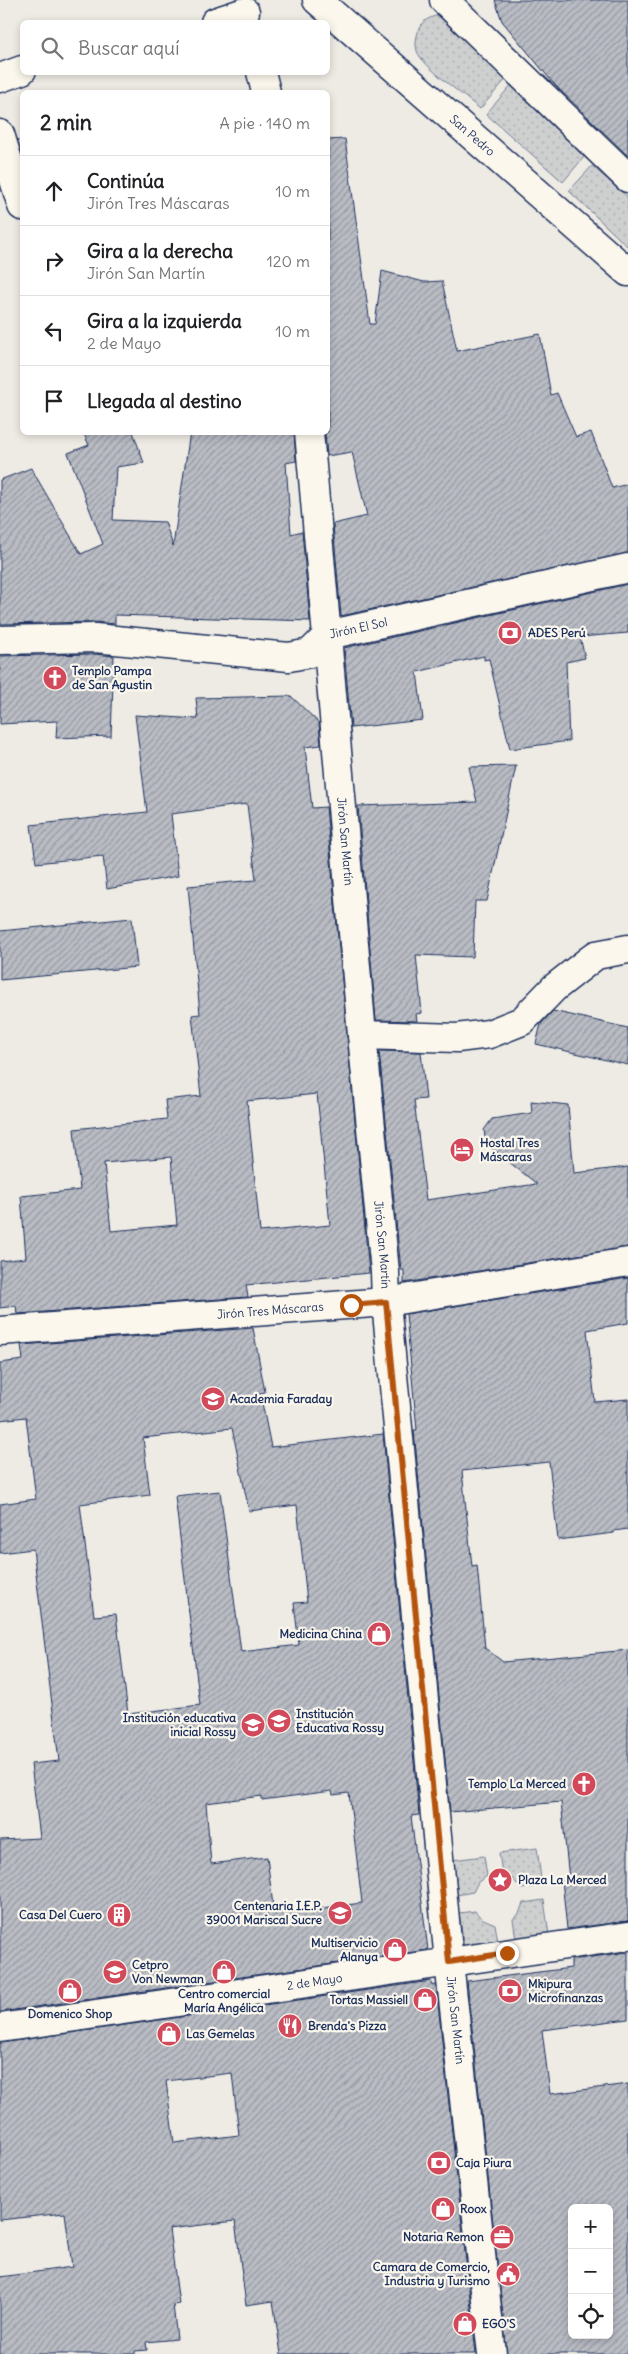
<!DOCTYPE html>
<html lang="es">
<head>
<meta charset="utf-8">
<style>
	body { margin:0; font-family:Delius,sans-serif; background:#f6f6f6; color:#202124 }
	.controls { position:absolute; right:15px; bottom:15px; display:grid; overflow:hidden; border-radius:8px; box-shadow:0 2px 8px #0003 }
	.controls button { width:45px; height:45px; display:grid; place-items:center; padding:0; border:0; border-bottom:1px solid #e0e0e0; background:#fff; color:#202124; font:25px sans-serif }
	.stop { position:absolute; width:15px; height:15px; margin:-11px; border:4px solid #b45309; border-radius:50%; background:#fff }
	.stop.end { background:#b45309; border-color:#fff; box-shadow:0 1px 5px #0008 }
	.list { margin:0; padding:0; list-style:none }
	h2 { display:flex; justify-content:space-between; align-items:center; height:65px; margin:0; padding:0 20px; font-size:21px }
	h2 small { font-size:16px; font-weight:400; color:#757577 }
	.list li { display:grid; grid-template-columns:32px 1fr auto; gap:15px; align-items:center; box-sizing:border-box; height:70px; padding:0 20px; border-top:1px solid #e0e0e0 }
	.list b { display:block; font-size:19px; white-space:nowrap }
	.list p { margin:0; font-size:16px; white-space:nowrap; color:#757577 }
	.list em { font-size:16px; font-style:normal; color:#757577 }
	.icon { flex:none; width:28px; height:28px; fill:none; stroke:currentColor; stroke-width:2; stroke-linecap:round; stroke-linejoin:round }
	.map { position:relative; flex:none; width:628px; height:2354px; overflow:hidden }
	.search { position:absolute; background:#fff; box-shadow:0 2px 8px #0003; left:20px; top:20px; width:310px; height:55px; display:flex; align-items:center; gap:12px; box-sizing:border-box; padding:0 18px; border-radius:8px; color:#757577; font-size:19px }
	.panel { position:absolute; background:#fff; box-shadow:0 2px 8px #0003; left:20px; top:90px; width:310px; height:345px; border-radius:8px }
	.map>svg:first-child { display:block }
	.grass { fill:url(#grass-dots); stroke:#747f96 }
	.building { fill:url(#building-hatch); stroke:#1b2f5e; fill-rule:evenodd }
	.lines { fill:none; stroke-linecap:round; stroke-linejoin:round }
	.minor-casing { stroke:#1b2f5e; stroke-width:31 }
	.minor { stroke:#fbf7ec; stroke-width:28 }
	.route { stroke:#b45309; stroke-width:6 }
	.labels { text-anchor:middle; stroke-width:4.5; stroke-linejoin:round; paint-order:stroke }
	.street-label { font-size:12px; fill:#1b2f5e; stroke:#fbf7ec }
	.poi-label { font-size:12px; font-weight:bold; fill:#1b2f5e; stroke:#fbf7ec; text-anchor:start }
</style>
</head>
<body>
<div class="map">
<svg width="628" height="2354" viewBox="0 0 628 2354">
	<defs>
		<pattern id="grass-dots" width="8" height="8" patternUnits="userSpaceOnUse" patternTransform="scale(1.25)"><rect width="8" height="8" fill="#cecfcf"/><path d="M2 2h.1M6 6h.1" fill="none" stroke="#b0b2b4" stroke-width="1.8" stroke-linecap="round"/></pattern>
		<pattern id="building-hatch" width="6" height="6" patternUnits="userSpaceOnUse" patternTransform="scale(1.25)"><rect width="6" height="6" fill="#b9bcc3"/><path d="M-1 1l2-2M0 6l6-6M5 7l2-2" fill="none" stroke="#9699a2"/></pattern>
	</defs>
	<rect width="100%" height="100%" fill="#eeebe4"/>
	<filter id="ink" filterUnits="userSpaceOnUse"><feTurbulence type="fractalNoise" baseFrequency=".02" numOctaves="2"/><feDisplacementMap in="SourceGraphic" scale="10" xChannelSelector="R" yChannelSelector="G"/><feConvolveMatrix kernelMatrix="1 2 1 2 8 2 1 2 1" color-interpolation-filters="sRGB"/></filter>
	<g filter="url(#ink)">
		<!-- grass -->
		<path class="grass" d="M 445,14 L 507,78 L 480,109 C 467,98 421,65 417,51 C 415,44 416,39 418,32 C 421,19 433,16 445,14 Z
			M 513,83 L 584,157 L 563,182 L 486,114 Z
			M 592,166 L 628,197 L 628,247 L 569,191 Z
			M 537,1848 L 542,1886 L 521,1889 L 513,1879 L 502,1874 L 499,1853 Z
			M 484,1856 L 487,1876 L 478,1882 L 473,1892 L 457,1895 L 452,1860 Z
			M 544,1900 L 549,1935 L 516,1940 L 513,1919 L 519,1914 L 523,1903 Z
			M 475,1911 L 481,1918 L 495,1924 L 498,1942 L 464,1947 L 459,1913 Z"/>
		<!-- building -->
		<path class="building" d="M 495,0 L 628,0 L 628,156 L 554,84 L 502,21 Z
			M 345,139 L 370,324 L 375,324 L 382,271 L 424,282 L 442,281 L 457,351 L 540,334 L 551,395 L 557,393 L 576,437 L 591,432 L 612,488 L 628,484 L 628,553 L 341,616 L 333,524 L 367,516 L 352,452 L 327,456 L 325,432 L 328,432 L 328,140 Z
			M 83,432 L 133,432 L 144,463 L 116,467 L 113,520 L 165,522 L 173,546 L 190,432 L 294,432 L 296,461 L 286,463 L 291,534 L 302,531 L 310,621 L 115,615 L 115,624 L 95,622 L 0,624 L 0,480 L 31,468 L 81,554 L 103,544 L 68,453 L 89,445 Z
			M 628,584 L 628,633 L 580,637 L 585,658 L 566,662 L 569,741 L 510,749 L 489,659 L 484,660 L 484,656 L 417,672 L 423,720 L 351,728 L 344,648 Z
			M 94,654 L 114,656 L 111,736 L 56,738 L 57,721 L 0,724 L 0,656 Z
			M 291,696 L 319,723 L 321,745 L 305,747 L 312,808 L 326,807 L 369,1273 L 246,1285 L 248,1297 L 17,1314 L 16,1306 L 0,1308 L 0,1261 L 26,1258 L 21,1196 L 80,1190 L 74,1129 L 167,1119 L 165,1100 L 201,1096 L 192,1015 L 200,1014 L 188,886 L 256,880 L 247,804 L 171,814 L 178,876 L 107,889 L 103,856 L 36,863 L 31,825 L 147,812 L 135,715 L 198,719 L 196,698 ZM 317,1094 L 330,1225 L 260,1232 L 247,1101 ZM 171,1157 L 177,1225 L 111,1231 L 104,1163 Z
			M 516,766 L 487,901 L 475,901 L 473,957 L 416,955 L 422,1013 L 416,1014 L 417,1021 L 376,1020 L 358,806 L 477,802 L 469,767 Z
			M 132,918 L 137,967 L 0,980 L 0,931 Z
			M 553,1011 L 628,1028 L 628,1065 L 536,1044 L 541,1024 Z
			M 379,1051 L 421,1052 L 426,1099 L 414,1100 L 426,1200 L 537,1184 L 486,1144 L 484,1130 L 492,1119 L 532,1113 L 531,1101 L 568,1105 L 574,1173 L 628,1167 L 628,1247 L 404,1283 L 404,1270 L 401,1270 Z
			M 628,1278 L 628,1323 L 587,1330 L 595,1402 L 628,1399 L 628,1529 L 614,1531 L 614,1533 L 558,1540 L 549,1462 L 462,1471 L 472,1566 L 477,1565 L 485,1648 L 503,1662 L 628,1650 L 628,1921 L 567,1929 L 562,1880 L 569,1879 L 561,1802 L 450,1812 L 414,1430 L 417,1430 L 406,1314 Z
			M 253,1328 L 265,1392 L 260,1393 L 271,1447 L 383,1434 L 419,1815 L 411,1816 L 428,1950 L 0,2012 L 0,1840 L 40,1838 L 31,1764 L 59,1761 L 33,1549 L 0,1553 L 0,1504 L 36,1499 L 26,1417 L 0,1420 L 0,1363 L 23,1360 L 21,1345 ZM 232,1428 L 249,1511 L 297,1505 L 307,1602 L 294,1603 L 299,1645 L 241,1652 L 220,1491 L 175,1496 L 200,1705 L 128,1714 L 116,1614 L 94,1616 L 80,1504 L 150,1495 L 143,1438 ZM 332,1791 L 333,1795 L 349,1793 L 362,1903 L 274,1914 L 267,1857 L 211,1864 L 206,1803 L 262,1796 L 262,1800 Z
			M 628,1952 L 628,2019 L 542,2030 L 550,2094 L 628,2084 L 628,2354 L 507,2354 L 467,1981 L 571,1968 L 571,1960 ZM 572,2208 L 609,2208 L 609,2335 L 572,2335 Z
			M 431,1981 L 432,1986 L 436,1985 L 476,2354 L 281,2354 L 273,2301 L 246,2305 L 235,2221 L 169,2229 L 179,2304 L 173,2305 L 177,2339 L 146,2342 L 147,2350 L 135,2351 L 135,2354 L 0,2354 L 0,2277 L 72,2267 L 65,2213 L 0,2220 L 0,2043 ZM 232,2073 L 239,2135 L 174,2143 L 166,2081 Z"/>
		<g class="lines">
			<defs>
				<g id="minor">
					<path id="s1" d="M 317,0 L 628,272"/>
					<path d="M 444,0 L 628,178"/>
					<path d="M 215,22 L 245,12"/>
					<path d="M 261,72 L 266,92"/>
					<path d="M 0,78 L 22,70"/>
					<path d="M 0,134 L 22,206"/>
					<path id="s2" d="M 309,432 L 362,1035 L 385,1272 L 386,1302 L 449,1962 L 492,2354"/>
					<path id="s3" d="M 0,640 L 95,638 L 289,657 L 310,653 L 328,635 L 628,568"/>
					<path d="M 362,1035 L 457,1038 L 489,1034 L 522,1021 L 554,988 L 596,955 L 628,949"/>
					<path id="s4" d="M 0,1331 L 386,1302 L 628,1262"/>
					<path id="s5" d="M 0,2028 L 628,1936"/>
				</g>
			</defs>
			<!-- minor casing -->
			<use href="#minor" class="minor-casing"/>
			<!-- minor -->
			<use href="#minor" class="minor"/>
		</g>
	</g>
	<g class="lines" filter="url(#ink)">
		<!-- route -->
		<path class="route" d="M 351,1305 L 386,1302 L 449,1962 L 507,1953"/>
	</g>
	<!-- icons -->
	<defs>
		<symbol id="bank-disc" viewBox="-11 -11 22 22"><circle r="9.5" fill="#d1495b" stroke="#fbf7ec"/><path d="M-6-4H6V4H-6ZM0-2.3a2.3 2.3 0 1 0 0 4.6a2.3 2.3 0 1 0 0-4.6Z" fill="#fff"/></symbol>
		<symbol id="church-disc" viewBox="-11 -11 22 22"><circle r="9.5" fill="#d1495b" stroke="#fbf7ec"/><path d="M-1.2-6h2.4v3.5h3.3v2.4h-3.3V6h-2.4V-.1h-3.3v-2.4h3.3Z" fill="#fff"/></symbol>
		<symbol id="hotel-disc" viewBox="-11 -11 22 22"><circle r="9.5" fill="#d1495b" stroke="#fbf7ec"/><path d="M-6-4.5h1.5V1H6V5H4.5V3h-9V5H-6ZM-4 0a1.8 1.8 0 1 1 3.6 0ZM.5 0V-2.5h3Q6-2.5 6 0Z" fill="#fff"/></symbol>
		<symbol id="school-disc" viewBox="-11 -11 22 22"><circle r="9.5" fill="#d1495b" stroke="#fbf7ec"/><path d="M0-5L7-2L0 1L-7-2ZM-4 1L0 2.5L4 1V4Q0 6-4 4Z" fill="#fff"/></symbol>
		<symbol id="shop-disc" viewBox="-11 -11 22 22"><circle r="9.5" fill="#d1495b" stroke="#fbf7ec"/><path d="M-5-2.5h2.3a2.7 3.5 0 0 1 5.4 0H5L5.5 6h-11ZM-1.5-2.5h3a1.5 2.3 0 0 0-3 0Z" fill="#fff"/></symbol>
		<symbol id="sight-disc" viewBox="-11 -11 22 22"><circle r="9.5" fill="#d1495b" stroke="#fbf7ec"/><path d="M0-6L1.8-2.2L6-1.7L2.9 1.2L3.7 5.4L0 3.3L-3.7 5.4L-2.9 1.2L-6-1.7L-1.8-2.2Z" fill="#fff"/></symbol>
		<symbol id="building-disc" viewBox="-11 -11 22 22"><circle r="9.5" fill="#d1495b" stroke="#fbf7ec"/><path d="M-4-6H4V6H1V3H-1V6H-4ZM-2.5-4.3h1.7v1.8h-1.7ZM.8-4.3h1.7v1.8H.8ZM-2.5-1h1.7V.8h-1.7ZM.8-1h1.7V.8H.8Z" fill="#fff"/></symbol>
		<symbol id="restaurant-disc" viewBox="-11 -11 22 22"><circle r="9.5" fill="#d1495b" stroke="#fbf7ec"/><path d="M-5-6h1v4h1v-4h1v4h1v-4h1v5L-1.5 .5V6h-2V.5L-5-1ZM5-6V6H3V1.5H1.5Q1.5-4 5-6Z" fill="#fff"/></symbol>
		<symbol id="office-disc" viewBox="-11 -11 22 22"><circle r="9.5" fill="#d1495b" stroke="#fbf7ec"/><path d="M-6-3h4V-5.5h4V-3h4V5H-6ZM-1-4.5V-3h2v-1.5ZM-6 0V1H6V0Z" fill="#fff"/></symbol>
		<symbol id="civic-disc" viewBox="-11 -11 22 22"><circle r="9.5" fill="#d1495b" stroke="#fbf7ec"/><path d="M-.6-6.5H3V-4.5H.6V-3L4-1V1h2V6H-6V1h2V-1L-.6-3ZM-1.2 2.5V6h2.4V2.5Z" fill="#fff"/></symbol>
	</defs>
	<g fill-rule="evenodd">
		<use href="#bank-disc" x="496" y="619" width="28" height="28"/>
		<use href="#church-disc" x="41" y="664" width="28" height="28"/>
		<use href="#hotel-disc" x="448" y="1136" width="28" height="28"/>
		<use href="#school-disc" x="199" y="1385" width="28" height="28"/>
		<use href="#shop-disc" x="365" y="1620" width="28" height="28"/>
		<use href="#school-disc" x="265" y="1707" width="28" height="28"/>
		<use href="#school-disc" x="239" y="1711" width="28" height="28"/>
		<use href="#church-disc" x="570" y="1770" width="28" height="28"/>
		<use href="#sight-disc" x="486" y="1866" width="28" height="28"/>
		<use href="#school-disc" x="326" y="1899" width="28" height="28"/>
		<use href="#building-disc" x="105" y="1901" width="28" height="28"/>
		<use href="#shop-disc" x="381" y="1936" width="28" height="28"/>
		<use href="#school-disc" x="101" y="1958" width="28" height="28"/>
		<use href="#shop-disc" x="210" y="1958" width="28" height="28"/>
		<use href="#shop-disc" x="56" y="1977" width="28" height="28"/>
		<use href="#bank-disc" x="496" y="1977" width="28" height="28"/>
		<use href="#shop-disc" x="411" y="1986" width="28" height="28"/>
		<use href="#restaurant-disc" x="276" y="2012" width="28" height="28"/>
		<use href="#shop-disc" x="155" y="2020" width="28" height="28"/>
		<use href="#bank-disc" x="425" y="2149" width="28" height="28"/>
		<use href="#shop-disc" x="429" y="2195" width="28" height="28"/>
		<use href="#office-disc" x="488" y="2223" width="28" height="28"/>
		<use href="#civic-disc" x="494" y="2260" width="28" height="28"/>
		<use href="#shop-disc" x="451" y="2310" width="28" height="28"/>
	</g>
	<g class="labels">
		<!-- street labels -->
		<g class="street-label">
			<text dy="4" stroke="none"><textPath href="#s1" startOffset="206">San Pedro</textPath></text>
			<text dy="4" stroke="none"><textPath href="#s3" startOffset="368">Jirón El Sol</textPath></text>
			<text dy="4" stroke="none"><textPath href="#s2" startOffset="411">Jirón San Martín</textPath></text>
			<text dy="4" stroke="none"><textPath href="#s2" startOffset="816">Jirón San Martín</textPath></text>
			<text dy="4" stroke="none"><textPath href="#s4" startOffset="271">Jirón Tres Máscaras</textPath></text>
			<text dy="4" stroke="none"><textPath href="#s5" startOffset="318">2 de Mayo</textPath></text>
			<text dy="4" stroke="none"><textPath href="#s2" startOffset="1595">Jirón San Martín</textPath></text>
		</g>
		<!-- poi labels -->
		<g class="poi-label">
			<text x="528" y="637">ADES Perú</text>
			<text x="72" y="675">Templo Pampa<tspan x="72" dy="14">de San Agustin</tspan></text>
			<text x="480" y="1147">Hostal Tres<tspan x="480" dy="14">Máscaras</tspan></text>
			<text x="230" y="1403">Academia Faraday</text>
			<text x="362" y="1638" text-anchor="end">Medicina China</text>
			<text x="296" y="1718">Institución<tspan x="296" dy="14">Educativa Rossy</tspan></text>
			<text x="236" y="1722" text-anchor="end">Institución educativa<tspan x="236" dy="14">inicial Rossy</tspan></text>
			<text x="566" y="1788" text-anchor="end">Templo La Merced</text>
			<text x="518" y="1884">Plaza La Merced</text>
			<text x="322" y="1910" text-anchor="end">Centenaria I.E.P.<tspan x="322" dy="14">39001 Mariscal Sucre</tspan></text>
			<text x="102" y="1919" text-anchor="end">Casa Del Cuero</text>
			<text x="378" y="1947" text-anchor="end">Multiservicio<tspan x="378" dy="14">Alanya</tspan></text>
			<text x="132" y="1969">Cetpro<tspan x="132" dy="14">Von Newman</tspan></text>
			<text x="528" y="1988">Mkipura<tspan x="528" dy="14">Microfinanzas</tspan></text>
			<text x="224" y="1998" text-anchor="middle">Centro comercial<tspan x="224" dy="14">María Angélica</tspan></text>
			<text x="408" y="2004" text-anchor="end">Tortas Massiell</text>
			<text x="70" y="2018" text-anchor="middle">Domenico Shop</text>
			<text x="308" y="2030">Brenda's Pizza</text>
			<text x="186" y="2038">Las Gemelas</text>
			<text x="456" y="2167">Caja Piura</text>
			<text x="460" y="2213">Roox</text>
			<text x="484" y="2241" text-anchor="end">Notaria Remon</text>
			<text x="490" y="2271" text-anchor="end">Camara de Comercio,<tspan x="490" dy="14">Industria y Turismo</tspan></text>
			<text x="482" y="2328">EGO'S</text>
		</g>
	</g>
</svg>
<div class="controls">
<button>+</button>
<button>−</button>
<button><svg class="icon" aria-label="locate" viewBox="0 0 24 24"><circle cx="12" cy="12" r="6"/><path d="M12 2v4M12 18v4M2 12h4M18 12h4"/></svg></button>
</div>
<div class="stop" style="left:351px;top:1305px"></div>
<div class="stop end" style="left:507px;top:1953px"></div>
<div class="search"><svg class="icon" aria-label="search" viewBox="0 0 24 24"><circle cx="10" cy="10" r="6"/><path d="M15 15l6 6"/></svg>Buscar aquí</div>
<section class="panel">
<h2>2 min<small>A pie · 140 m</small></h2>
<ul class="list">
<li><svg class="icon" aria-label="ahead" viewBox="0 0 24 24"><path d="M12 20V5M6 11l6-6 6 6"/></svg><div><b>Continúa</b><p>Jirón Tres Máscaras</p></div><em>10 m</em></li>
<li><svg class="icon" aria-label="right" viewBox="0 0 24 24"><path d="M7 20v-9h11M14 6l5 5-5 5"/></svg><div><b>Gira a la derecha</b><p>Jirón San Martín</p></div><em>120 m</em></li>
<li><svg class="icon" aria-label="left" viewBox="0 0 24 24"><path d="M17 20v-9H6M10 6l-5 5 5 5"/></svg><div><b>Gira a la izquierda</b><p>2 de Mayo</p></div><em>10 m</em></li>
<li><svg class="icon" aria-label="arrive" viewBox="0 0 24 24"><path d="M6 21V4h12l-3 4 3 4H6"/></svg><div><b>Llegada al destino</b></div></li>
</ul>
</section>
</div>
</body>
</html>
